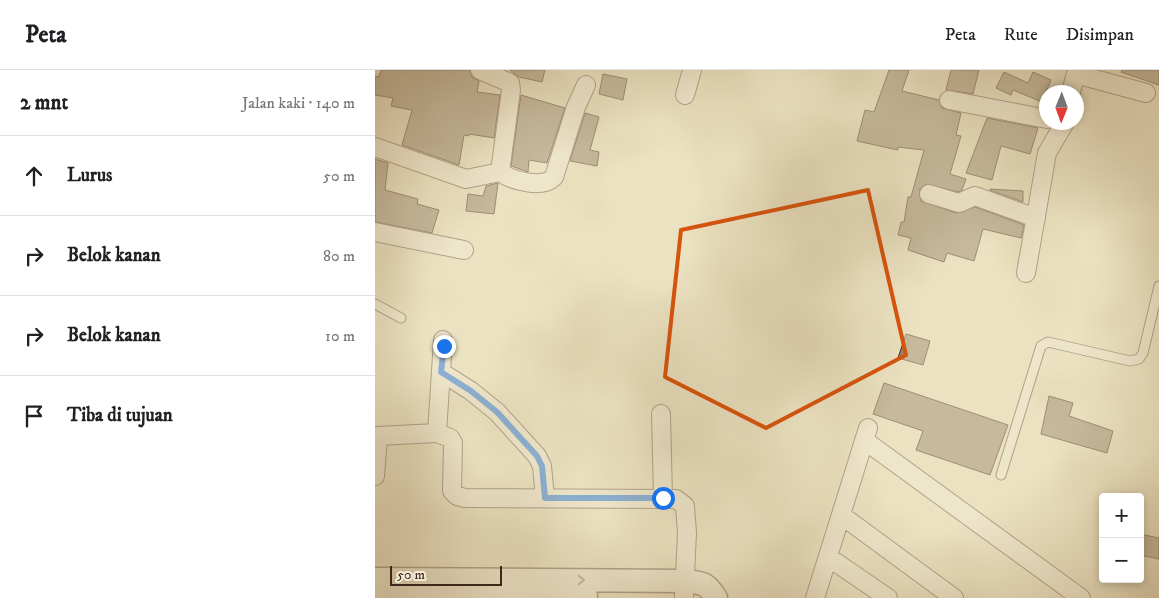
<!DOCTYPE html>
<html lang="id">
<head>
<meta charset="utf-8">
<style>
	body { margin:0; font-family:"IM FELL DW Pica",serif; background:#f2f2f2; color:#202124 }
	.controls { position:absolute; right:15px; bottom:15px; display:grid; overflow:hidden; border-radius:5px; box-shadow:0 2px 8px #0003 }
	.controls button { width:45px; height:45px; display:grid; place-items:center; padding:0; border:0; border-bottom:1px solid #e0e0e0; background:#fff; color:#202124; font:25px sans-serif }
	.compass { position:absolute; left:664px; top:15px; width:45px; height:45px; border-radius:50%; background:#fff; box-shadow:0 2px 8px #0003; rotate:181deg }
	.scale { position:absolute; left:15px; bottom:12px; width:112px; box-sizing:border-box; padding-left:5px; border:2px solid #41271a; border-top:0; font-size:14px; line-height:18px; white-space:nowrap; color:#41271a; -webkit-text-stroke:4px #f2ecd7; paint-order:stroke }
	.stop { position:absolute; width:15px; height:15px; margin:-11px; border:4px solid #1a73e8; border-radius:50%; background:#fff }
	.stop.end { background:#1a73e8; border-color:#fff; box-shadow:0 1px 5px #0008 }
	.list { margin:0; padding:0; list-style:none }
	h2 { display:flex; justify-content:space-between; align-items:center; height:65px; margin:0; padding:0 20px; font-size:21px }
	h2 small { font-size:16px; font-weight:400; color:#757577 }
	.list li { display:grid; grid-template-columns:32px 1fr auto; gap:15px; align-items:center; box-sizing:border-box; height:80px; padding:0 20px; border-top:1px solid #e0e0e0 }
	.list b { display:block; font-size:19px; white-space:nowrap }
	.list em { font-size:16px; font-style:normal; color:#757577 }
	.icon { flex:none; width:28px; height:28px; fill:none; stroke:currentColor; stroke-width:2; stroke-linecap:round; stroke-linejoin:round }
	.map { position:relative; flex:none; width:784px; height:528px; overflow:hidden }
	header { display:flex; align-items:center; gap:30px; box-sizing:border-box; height:70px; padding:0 25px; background:#fff; border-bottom:1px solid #e0e0e0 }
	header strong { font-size:24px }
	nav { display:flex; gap:28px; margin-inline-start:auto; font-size:18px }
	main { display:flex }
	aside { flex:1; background:#fff }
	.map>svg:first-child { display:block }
	.building { fill:#998871; stroke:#41271a }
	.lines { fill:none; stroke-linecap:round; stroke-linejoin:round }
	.service-casing { stroke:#6c5644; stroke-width:11 }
	.minor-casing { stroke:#6c5644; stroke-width:20 }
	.tertiary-casing { stroke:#6c5644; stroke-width:25 }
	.service { stroke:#f2ecd7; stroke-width:9 }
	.minor { stroke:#f2ecd7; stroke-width:18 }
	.tertiary { stroke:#f2ecd7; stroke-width:22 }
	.oneway { stroke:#9a8a78 }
	.route { stroke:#1a73e8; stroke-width:6 }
	.marked { fill:none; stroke:#d7540d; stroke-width:4; stroke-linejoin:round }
</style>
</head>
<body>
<header>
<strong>Peta</strong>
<nav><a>Peta</a><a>Rute</a><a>Disimpan</a></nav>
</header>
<main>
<aside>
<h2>2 mnt<small>Jalan kaki · 140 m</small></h2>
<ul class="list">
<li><svg class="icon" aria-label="ahead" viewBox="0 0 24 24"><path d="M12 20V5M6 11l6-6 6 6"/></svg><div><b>Lurus</b></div><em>50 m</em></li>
<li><svg class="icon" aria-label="right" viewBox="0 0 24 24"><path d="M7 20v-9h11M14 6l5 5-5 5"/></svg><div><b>Belok kanan</b></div><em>80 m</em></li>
<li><svg class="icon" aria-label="right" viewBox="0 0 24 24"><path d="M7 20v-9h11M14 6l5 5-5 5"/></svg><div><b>Belok kanan</b></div><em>10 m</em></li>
<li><svg class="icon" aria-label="arrive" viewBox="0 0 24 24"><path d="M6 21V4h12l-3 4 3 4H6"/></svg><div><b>Tiba di tujuan</b></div></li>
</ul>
</aside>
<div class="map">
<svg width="784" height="528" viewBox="0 0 784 528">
	<rect width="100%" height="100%" fill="#ebe2c1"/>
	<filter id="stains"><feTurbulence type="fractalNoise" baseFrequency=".004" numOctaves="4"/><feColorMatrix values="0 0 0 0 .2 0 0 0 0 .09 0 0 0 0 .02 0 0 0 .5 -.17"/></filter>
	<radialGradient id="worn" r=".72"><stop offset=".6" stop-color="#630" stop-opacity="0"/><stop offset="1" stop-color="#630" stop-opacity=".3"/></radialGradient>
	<!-- building -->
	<path class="building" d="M 6,0 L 95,0 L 97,7 L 104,11 L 102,22 L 125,25 L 119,68 L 94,64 L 94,66 L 89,65 L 84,95 L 27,75 L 37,40 L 16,36 L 18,28 L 0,25 L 0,6 L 4,7 Z
		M 135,0 L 170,0 L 167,12 L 144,7 Z
		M 514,0 L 534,0 L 527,21 L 564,30 L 567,38 L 586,43 L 581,65 L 586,66 L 575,104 L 591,109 L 587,120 L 583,122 L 551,114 L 544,120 L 546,131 L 581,143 L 600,137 L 649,155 L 646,168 L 608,159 L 599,191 L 572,183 L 569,192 L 533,180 L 536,168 L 523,165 L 526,152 L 529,152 L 533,127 L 536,127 L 549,80 L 523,77 L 523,80 L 482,71 L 490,40 L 499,42 Z
		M 576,0 L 604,0 L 598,24 L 571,20 Z
		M 747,0 L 784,0 L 784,15 L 746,2 Z
		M 629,2 L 653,13 L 658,2 L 676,10 L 667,32 L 638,20 L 636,25 L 621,18 Z
		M 228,4 L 252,9 L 248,30 L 224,24 Z
		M 146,25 L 190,38 L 172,93 L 154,90 L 153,102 L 136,96 Z
		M 210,43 L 224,47 L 215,80 L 224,82 L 222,96 L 195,91 Z
		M 612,48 L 663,58 L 655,84 L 626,76 L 617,110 L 591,103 Z
		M 0,89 L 13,93 L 10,120 L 43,129 L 42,134 L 64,140 L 57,163 L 0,152 Z
		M 123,113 L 119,144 L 91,141 L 93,124 L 108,126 L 111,116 Z
		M 615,119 L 648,121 L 648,132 L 615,120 Z
		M 531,264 L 555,271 L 548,295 L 523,288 Z
		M 509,313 L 633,355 L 615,405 L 541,380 L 548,361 L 498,344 Z
		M 674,326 L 698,333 L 694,346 L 738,361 L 732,383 L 666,364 Z
		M 765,464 L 784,468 L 784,489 L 765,485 Z"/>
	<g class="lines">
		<defs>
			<path id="service" d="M 0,234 L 26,248
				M 626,405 L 666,276 L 673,272 L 755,291 L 764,289 L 768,283 L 784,216"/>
			<path id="minor" d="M 105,0 L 135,13 L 136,20 L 125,102 C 137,111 168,119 179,107 L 201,37 L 211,15
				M 701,4 L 771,23
				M 696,22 L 702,0
				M 310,25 L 317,0
				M 574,30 L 672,49
				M 0,77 L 91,109 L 125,102
				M 554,124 L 584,133 L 600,126 L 661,148
				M 0,162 L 89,180
				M 651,203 L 672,83 L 689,54
				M 66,302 L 96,321 L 122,342 L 162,386 L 167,396 L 170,428
				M 286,344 L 288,428
				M 62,363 L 68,270
				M 489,370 L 706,528
				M 0,406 L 3,366 L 62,363 L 75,368 L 78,373 L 77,421 L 82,426 L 90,428 L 301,429 L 310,436 L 312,463 L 309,526
				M 466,445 L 579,528
				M 453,487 L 513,528
				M 440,528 L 493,358"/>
			<path id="tertiary" d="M 0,509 L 309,511 C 327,513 331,512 341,528
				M 0,526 L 211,526"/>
		</defs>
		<!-- service casing -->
		<use href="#service" class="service-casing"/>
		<!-- minor casing -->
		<use href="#minor" class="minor-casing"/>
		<!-- tertiary casing -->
		<use href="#tertiary" class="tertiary-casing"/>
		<!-- service -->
		<use href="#service" class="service"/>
		<!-- minor -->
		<use href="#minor" class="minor"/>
		<!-- tertiary -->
		<use href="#tertiary" class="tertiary"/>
	</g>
	<!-- one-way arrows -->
	<defs><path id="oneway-chevron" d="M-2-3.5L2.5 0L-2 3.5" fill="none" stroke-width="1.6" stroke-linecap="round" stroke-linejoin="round" transform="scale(1.25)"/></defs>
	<use class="oneway" href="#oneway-chevron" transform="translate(206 510)"/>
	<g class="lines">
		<!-- route -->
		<path class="route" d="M 69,276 L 66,302 L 96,321 L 122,342 L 162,386 L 167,396 L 170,428 L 288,428"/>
	</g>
	<!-- marked area -->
	<path d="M0 0H784V528H0ZM 493,120 L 531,285 L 391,358 L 290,307 L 306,160 Z" fill="#ebe2c1" fill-opacity=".55" fill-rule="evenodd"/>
	<path class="marked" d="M 493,120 L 531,285 L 391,358 L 290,307 L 306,160 Z"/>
	<rect width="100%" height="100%" filter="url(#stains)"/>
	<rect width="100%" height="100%" fill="url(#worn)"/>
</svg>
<div class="controls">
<button>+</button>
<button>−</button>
</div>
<svg class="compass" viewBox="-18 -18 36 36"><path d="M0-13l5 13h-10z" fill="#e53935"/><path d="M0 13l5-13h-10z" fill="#757577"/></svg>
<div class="scale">50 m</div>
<div class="stop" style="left:288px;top:428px"></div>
<div class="stop end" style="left:69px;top:276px"></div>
</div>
</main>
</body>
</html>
